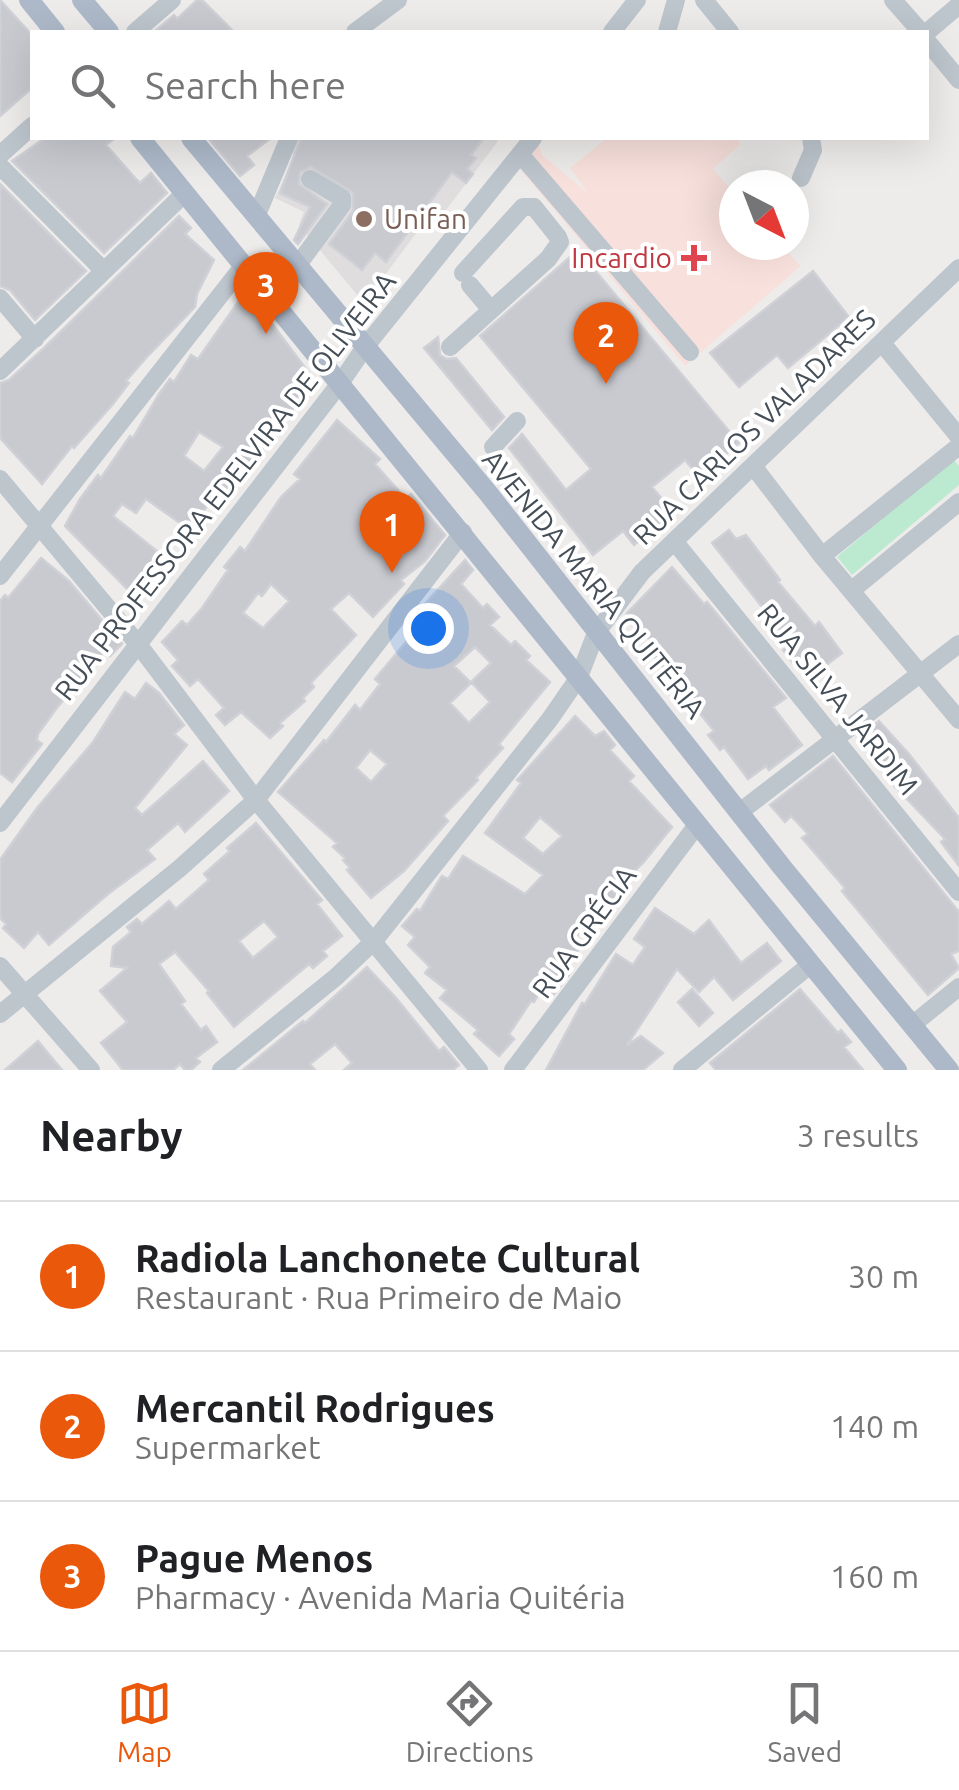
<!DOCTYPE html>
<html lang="en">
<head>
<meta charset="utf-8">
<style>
	body { margin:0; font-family:Ubuntu,sans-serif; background:#f2f2f2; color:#202124 }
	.compass { position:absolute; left:719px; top:170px; width:90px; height:90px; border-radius:50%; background:#fff; box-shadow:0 10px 40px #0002; rotate:138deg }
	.you { position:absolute; left:428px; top:628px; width:35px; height:35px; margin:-25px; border:8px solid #fff; border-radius:50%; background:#1a73e8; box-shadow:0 0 0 15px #1a73e833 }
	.badge { display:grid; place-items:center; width:65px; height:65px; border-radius:50%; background:#ea580c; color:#fff; font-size:32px; font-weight:700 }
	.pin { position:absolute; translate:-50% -82px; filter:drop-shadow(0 2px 5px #0008) }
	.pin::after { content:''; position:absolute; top:52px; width:35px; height:30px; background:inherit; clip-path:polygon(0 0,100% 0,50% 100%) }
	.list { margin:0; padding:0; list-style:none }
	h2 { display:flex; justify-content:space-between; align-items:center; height:130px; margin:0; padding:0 40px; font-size:42px }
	h2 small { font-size:32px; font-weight:400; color:#757577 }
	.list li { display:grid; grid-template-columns:65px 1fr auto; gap:30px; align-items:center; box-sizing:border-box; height:150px; padding:0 40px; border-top:2px solid #e0e0e0 }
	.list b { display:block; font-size:38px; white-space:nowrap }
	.list p { margin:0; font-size:32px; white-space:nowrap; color:#757577 }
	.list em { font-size:32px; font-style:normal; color:#757577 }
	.icon { flex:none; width:55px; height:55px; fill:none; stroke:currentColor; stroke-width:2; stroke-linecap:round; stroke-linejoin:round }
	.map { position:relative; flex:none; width:959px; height:1070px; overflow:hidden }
	.search { position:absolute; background:#fff; box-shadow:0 10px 40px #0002; left:30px; right:30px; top:30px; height:110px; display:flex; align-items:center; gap:25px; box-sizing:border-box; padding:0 35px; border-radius:0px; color:#757577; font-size:38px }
	.sheet { height:580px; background:#fff }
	nav { display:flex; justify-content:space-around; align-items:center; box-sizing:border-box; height:140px; border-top:2px solid #e0e0e0; background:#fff; font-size:28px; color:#757577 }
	nav a { display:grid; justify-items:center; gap:5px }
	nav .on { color:#ea580c }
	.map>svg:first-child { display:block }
	.education { fill:#dfdddd }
	.medical { fill:#f8e0dc }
	.green { fill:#bbead1 }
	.building { fill:#c9cad0; stroke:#d0d1d7; stroke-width:2.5; fill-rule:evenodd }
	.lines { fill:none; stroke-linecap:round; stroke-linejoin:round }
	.minor { stroke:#bdc5cd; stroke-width:18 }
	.major { stroke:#adb9c9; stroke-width:20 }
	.education-dot { fill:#8d6e63; stroke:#fff; stroke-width:4 }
	.health-dot { fill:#e0444e; stroke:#fff; stroke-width:4 }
	.labels { text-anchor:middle; stroke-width:8; stroke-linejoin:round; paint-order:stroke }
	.education-label { font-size:28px; fill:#785e54; stroke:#fff; text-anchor:start }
	.health-label { font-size:28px; fill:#be3a42; stroke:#fff; text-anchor:end }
	.street-label { font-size:28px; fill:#454e57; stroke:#fff }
</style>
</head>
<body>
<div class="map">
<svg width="959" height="1070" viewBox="0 0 959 1070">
	<rect width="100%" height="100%" fill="#eeeceb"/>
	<!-- education -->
	<path class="education" d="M 297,138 L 493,138 L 498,141 L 437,222 L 429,216 L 364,303 L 299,225 L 304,212 L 275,198 L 295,155 L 291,152 Z"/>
	<!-- medical -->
	<path class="medical" d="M 607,138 L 736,138 L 741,144 L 713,169 L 734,193 L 734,245 L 781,245 L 801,266 L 685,366 L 520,169 L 539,145 L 542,155 L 588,193 L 570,168 Z"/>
	<!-- green -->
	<path class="green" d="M 953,459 L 959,466 L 959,485 L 852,575 L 837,557 Z"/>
	<!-- building -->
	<path class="building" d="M 0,0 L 32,35 L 32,88 L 0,116 Z
		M 197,0 L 202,0 L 234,32 L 154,32 L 174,15 L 177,19 Z
		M 45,138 L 115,138 L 106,145 L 136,179 L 140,183 L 151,173 L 167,193 L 104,253 L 12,161 Z
		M 208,138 L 271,138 L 247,156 L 254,165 L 240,176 Z
		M 301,138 L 484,138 L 471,155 L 476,158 L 467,169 L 473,174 L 466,183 L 452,172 L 386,262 L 375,253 L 362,270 L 329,244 L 353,211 L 353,193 L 311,167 L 300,172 L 299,184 L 327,204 L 298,244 L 294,240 L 310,207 L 280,193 Z
		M 0,184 L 86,271 L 35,320 L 10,290 L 0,286 Z
		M 179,216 L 191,228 L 185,234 L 214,260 L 197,294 L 195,307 L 146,358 L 126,381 L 129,383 L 113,404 L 74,448 L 72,446 L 42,484 L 0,438 L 0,383 L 9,380 L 44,348 Z
		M 578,250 L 739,443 L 699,477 L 685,460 L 652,487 L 673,512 L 634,545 L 623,531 L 593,555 L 509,448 L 522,434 L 566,490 L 591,469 L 480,336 Z
		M 813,271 L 849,317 L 788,368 L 777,355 L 739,387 L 710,353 Z
		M 243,295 L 260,308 L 316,382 L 290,405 L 294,408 L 267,444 L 228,489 L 222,485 L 190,530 L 146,499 L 136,513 L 122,504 L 113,516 L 173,564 L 139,601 L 65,526 L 80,499 L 98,475 L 101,478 L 130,436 L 133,438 L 159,394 L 170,379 L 174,382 L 191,355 L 198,359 ZM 199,432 L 223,447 L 204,471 L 184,456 Z
		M 438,337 L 440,355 L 447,359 L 456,358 L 504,417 L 492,430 L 424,348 Z
		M 337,420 L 380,459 L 375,464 L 406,499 L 411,494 L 445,535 L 425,561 L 401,580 L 404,584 L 373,617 L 349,593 L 331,609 L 356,635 L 311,683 L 314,687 L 303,698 L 305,701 L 280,723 L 283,726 L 270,738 L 241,712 L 225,725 L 216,715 L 224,708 L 198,679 L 190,686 L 172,666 L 178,660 L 162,642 L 182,621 L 187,625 L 202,608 L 228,570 L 224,567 L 240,547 L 245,551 L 281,497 L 300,479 L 294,474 ZM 271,584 L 289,601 L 263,628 L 243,613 L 258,593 L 262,596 Z
		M 729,530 L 736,539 L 746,535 L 780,580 L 778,582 L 815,626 L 819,622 L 842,653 L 811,677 L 801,664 L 796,667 L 783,650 L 791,644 L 712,543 Z
		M 41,558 L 69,581 L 122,644 L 110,656 L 104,651 L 56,709 L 38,734 L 37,740 L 42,744 L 12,782 L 0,773 L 0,601 L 5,595 L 8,598 Z
		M 465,560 L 473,570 L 461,584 L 483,608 L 487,604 L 499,617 L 490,625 L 511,645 L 515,641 L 530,656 L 526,660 L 550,682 L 499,744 L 503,748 L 476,778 L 478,780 L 443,816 L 448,821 L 404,871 L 371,898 L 347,870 L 350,868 L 343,860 L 345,858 L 333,847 L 337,843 L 278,792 L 324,740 L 326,742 L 355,705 L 360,710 L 380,684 L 375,679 L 422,623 L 414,616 ZM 475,647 L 491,663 L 471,682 L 490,702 L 469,723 L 450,703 L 471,683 L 454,666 ZM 370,750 L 387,764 L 371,782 L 356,768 Z
		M 672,567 L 704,604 L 707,602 L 786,698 L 773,707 L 802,745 L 769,770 L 766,766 L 748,779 L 724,747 L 720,750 L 708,735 L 714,731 L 698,711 L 695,713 L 672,683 L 675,681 L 648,650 L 654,645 L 627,613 Z
		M 146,683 L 159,693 L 184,725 L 174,734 L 187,745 L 135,808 L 142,815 L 203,761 L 229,791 L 185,832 L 178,823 L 147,850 L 155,859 L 108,894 L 49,945 L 38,932 L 24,948 L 3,928 L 6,924 L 0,918 L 0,860 L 37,808 L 93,742 L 125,692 L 135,699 Z
		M 575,716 L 595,736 L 604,731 L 615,745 L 610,750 L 634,776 L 629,781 L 672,827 L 643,863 L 613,891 L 620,899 L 593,924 L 590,921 L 573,940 L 581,947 L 562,966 L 571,972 L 554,994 L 543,986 L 534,1002 L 531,1001 L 509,1034 L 514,1039 L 499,1056 L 474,1034 L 478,1030 L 440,998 L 447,990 L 425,973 L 430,967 L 408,945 L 415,937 L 402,926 L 417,909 L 420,911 L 442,876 L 448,879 L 463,856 L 525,894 L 543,875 L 485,833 L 521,783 L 517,780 ZM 540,817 L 562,836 L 543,854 L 523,838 Z
		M 879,721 L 909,754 L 959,818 L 959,866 L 941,842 L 945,839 L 885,776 L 890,771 L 861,735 Z
		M 833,756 L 959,912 L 959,951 L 951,954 L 959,968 L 928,995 L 842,891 L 845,888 L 802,838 L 808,834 L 791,816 L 785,822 L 770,805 Z
		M 256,823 L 322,900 L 317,904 L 342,936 L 323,951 L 327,956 L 313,968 L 309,964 L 234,1027 L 207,993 L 209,991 L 175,952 L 159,964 L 185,1001 L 181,1004 L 201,1030 L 206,1026 L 217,1042 L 196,1058 L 200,1062 L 191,1070 L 185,1070 L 180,1064 L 173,1070 L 123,1070 L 101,1043 L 127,1022 L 100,991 L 127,968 L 111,966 L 113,947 L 131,932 L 127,927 L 137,919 L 142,924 L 169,901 L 176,909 L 209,880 L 204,874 L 230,851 L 227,848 ZM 264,921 L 278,937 L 253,958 L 239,941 Z
		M 655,908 L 694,934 L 709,920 L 741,963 L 767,943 L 781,961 L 733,1000 L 714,977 L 699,992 L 677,969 L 627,1045 L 641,1036 L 663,1053 L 643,1070 L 546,1070 L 582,1003 L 585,1004 L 616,954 L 633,965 L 645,947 L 634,939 Z
		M 367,967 L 397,999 L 439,1051 L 444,1047 L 459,1065 L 453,1070 L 344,1070 L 352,1063 L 335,1044 L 310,1064 L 315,1070 L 243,1070 L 303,1021 L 305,1023 Z
		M 692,989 L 713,1013 L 699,1026 L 678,1002 Z
		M 800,989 L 838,1033 L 841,1030 L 851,1042 L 844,1047 L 863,1070 L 716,1070 L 710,1063 Z
		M 38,1041 L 62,1070 L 5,1070 Z"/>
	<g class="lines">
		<!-- minor -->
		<path class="minor" d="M 704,0 L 730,32
			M 893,0 L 921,32
			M 135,32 L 172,0
			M 355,32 L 398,0
			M 612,32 L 637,0
			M 667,32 L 676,0
			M 926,33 L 959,5
			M 926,40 L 959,80
			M 520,154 L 690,352
			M 0,155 L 32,126
			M 0,166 L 103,270
			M 801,178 L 813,150 L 811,138
			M 256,217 L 289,138
			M 297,266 L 342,205 L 342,198 L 310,179
			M 470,285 L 491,310
			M 0,298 L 35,339
			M 882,343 L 959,437
			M 450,347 L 548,259 L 560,242 L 558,237 L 534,207 L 523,207 L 463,273
			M 0,371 L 185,193
			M 493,447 L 517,421
			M 754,467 L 822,556 L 959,720
			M 0,479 L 138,644 L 256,800 L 479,1070
			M 674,541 L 959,892
			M 822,556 L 959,446
			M 0,576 L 244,265
			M 852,590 L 959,502
			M 741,811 L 959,644
			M 0,823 L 341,382 L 365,347 L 533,138
			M 0,966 L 91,1070
			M 0,1014 L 180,868 L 256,800 L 463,532
			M 912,1025 L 959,987
			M 221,1070 L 336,977 L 374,941 L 550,719 L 579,677 L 596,633 L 642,572 L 959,268
			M 513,1070 L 697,825
			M 682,1070 L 811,964"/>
		<!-- major -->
		<path class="major" d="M 29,0 L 55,32
			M 82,0 L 109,32
			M 140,138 L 897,1070
			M 191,138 L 488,493 L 782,867 L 949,1070"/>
	</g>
	<!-- markers -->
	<circle class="education-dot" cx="364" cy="219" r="10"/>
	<path class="health-dot" d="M689 243h10v10h10v10h-10v10h-10v-10h-10v-10h10z"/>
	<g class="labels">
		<!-- education labels -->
		<g class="education-label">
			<text x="384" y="229">Unifan</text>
		</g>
		<!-- health labels -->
		<g class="health-label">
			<text x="672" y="268">Incardio</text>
		</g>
		<!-- street labels -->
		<g class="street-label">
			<text transform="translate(754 427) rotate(-44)" y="10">RUA CARLOS VALADARES</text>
			<text transform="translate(225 486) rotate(-52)" y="10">RUA PROFESSORA EDELVIRA DE OLIVEIRA</text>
			<text transform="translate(594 584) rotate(51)" y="10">AVENIDA MARIA QUITÉRIA</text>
			<text transform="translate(838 699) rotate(51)" y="10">RUA SILVA JARDIM</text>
			<text transform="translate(584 932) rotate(-54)" y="10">RUA GRÉCIA</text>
		</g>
	</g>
</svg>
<svg class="compass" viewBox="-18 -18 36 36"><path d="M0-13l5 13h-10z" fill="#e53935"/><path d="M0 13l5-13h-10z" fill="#757577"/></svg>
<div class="you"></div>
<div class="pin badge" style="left:392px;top:573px">1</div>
<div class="pin badge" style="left:606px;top:384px">2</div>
<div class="pin badge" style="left:266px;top:334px">3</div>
<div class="search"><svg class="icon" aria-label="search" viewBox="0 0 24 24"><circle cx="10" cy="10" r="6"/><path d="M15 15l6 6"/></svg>Search here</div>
</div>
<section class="sheet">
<h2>Nearby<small>3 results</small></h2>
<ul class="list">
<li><span class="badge">1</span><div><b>Radiola Lanchonete Cultural</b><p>Restaurant · Rua Primeiro de Maio</p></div><em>30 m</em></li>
<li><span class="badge">2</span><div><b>Mercantil Rodrigues</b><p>Supermarket</p></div><em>140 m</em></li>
<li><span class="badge">3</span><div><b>Pague Menos</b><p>Pharmacy · Avenida Maria Quitéria</p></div><em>160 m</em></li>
</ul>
</section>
<nav>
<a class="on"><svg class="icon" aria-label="map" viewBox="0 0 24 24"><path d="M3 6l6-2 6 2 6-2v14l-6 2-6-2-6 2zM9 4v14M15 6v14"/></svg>Map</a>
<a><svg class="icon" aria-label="directions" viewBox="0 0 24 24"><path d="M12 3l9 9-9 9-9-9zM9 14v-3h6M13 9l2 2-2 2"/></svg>Directions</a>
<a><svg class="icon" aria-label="saved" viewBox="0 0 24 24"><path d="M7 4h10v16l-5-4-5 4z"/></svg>Saved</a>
</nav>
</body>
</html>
